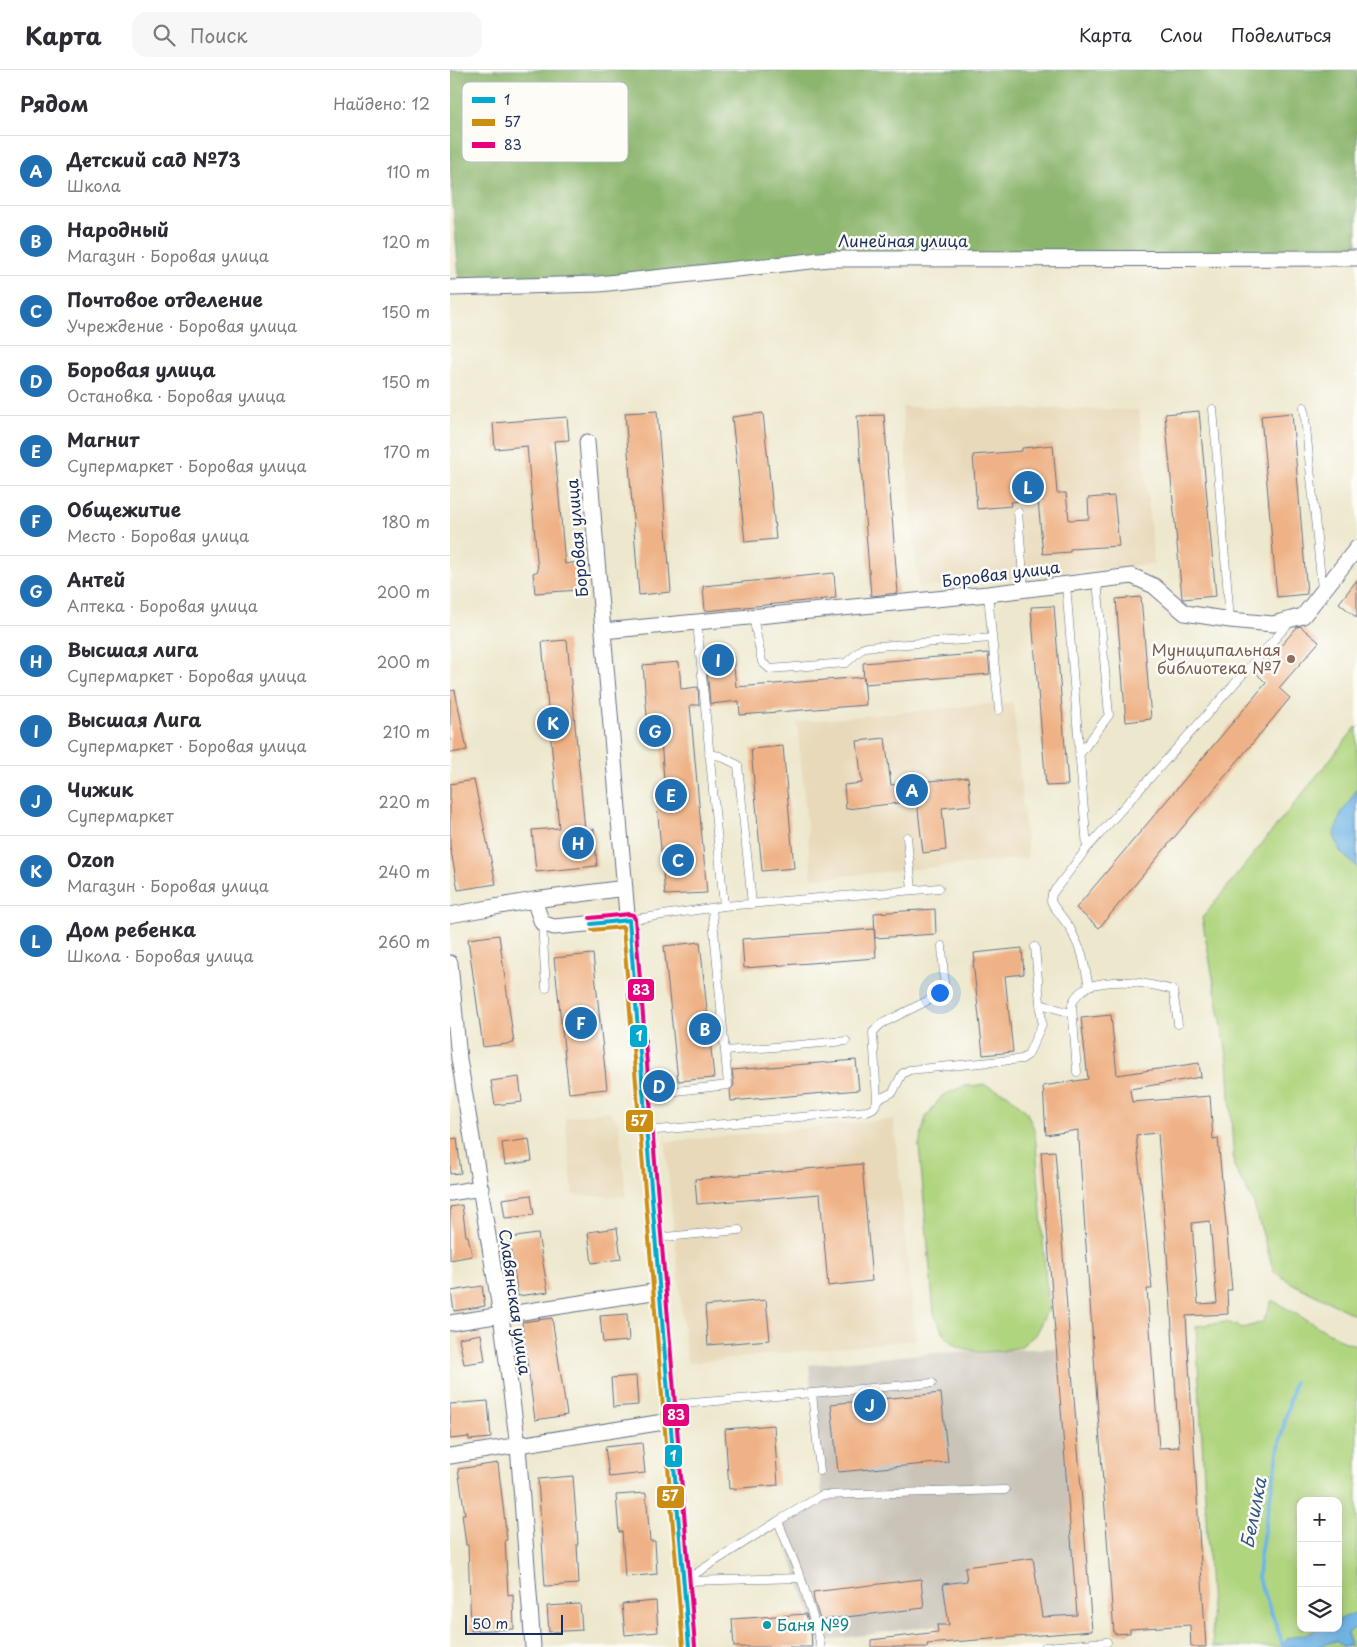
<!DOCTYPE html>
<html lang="ru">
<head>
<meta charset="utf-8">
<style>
	body { margin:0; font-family:"Playpen Sans",sans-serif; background:#f7f7f7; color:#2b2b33 }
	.controls { position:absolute; right:15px; bottom:15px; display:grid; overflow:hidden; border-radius:10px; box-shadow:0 2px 12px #0003 }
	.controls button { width:45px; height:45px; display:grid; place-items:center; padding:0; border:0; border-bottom:1px solid #e1e1e2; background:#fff; color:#2b2b33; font:25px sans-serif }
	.scale { position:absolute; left:15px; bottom:12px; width:98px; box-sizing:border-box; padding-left:5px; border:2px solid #1b2f5e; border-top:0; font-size:14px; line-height:18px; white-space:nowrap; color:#1b2f5e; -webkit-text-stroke:4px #fdfcf7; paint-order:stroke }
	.you { position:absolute; left:489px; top:922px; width:18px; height:18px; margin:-12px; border:4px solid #fff; border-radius:50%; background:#1a73e8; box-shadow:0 0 0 8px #1a73e833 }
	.badge { display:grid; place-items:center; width:32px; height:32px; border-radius:50%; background:#1f6fb2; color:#fff; font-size:16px; font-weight:700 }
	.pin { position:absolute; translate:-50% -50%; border:2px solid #fff; box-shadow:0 1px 5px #0006 }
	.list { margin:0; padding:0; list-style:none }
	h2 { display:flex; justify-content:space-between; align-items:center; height:65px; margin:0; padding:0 20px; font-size:21px }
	h2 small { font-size:16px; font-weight:400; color:#7c7c81 }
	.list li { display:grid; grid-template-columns:32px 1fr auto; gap:15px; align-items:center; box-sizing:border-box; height:70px; padding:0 20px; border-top:1px solid #e1e1e2 }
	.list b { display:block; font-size:19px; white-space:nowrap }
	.list p { margin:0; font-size:16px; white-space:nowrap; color:#7c7c81 }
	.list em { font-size:16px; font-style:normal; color:#7c7c81 }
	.icon { flex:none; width:28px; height:28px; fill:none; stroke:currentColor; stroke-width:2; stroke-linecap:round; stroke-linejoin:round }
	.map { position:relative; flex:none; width:907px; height:1577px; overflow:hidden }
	header { display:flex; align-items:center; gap:30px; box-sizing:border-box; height:70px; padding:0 25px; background:#fff; border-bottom:1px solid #e1e1e2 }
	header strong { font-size:24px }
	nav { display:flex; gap:28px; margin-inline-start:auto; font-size:18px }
	.search { width:350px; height:45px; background:#f7f7f7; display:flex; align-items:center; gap:12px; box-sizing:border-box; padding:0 18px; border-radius:15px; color:#7c7c81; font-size:19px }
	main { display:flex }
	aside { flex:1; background:#fff }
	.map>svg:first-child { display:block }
	.built { fill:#e8d9ba }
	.industrial { fill:#c9c3b8 }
	.green { fill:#b0d57f; stroke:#66826e; fill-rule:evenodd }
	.forest { fill:#8cb66e; stroke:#547266 }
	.water { fill:#6eb4e5; stroke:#4472a2 }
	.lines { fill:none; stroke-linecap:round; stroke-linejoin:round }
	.stream { stroke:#6eb4e5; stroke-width:4 }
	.building { fill:#efb286; fill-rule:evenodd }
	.lane-casing { stroke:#647085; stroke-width:9 }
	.street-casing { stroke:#647085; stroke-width:17 }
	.lane { stroke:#fff; stroke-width:8 }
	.street { stroke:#fff; stroke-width:15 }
	.bus-1-casing { stroke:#fdfcf7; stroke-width:8 }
	.bus-2-casing { stroke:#fdfcf7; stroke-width:8 }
	.bus-3-casing { stroke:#fdfcf7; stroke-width:8 }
	.bus-1 { stroke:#00a9ce; stroke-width:4 }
	.bus-2 { stroke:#cb8e13; stroke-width:4 }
	.bus-3 { stroke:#e5007d; stroke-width:4 }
	.education-dot { fill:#8d6e63; stroke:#fdfcf7; stroke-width:2 }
	.culture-dot { fill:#0f9aa8; stroke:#fdfcf7; stroke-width:2 }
	.labels { text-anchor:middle; stroke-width:5; stroke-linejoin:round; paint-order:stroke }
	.street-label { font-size:16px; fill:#1b2f5e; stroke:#fdfcf7 }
	.education-label { font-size:16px; fill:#785e54; stroke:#fdfcf7; text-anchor:end }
	.culture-label { font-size:16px; fill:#0d838f; stroke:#fdfcf7; text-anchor:start }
	.water-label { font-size:18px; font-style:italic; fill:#345786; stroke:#fdfcf7 }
	.key { fill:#fdfcf7; stroke:#b9bec9; stroke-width:1 }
	.key-label { font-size:14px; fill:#1b2f5e }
	.line-badge { stroke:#fdfcf7; stroke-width:2 }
	.badge-label { font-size:14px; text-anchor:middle; font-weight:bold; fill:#fff }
</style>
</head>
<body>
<header>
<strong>Карта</strong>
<div class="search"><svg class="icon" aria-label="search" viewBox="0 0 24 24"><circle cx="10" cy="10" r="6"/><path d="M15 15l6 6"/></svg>Поиск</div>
<nav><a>Карта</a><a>Слои</a><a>Поделиться</a></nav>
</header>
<main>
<aside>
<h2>Рядом<small>Найдено: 12</small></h2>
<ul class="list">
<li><span class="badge">A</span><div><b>Детский сад №73</b><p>Школа</p></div><em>110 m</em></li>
<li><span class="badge">B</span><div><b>Народный</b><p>Магазин · Боровая улица</p></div><em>120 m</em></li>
<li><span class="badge">C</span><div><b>Почтовое отделение</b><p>Учреждение · Боровая улица</p></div><em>150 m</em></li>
<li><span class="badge">D</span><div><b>Боровая улица</b><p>Остановка · Боровая улица</p></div><em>150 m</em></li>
<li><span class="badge">E</span><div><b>Магнит</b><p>Супермаркет · Боровая улица</p></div><em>170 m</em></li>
<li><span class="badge">F</span><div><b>Общежитие</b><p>Место · Боровая улица</p></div><em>180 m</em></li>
<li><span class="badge">G</span><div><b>Антей</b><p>Аптека · Боровая улица</p></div><em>200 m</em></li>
<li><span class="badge">H</span><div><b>Высшая лига</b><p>Супермаркет · Боровая улица</p></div><em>200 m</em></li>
<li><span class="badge">I</span><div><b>Высшая Лига</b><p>Супермаркет · Боровая улица</p></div><em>210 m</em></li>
<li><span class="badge">J</span><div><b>Чижик</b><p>Супермаркет</p></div><em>220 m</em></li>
<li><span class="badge">K</span><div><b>Ozon</b><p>Магазин · Боровая улица</p></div><em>240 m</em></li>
<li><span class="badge">L</span><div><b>Дом ребенка</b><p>Школа · Боровая улица</p></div><em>260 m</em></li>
</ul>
</aside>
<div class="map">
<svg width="907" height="1577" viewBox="0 0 907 1577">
	<rect width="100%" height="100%" fill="#fdfcf7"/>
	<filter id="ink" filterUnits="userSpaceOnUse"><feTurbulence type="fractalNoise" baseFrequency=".02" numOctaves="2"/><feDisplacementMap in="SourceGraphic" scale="10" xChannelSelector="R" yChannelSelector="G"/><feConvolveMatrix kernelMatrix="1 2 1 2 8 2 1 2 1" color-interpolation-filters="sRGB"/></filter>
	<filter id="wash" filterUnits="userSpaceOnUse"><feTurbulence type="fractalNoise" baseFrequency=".0096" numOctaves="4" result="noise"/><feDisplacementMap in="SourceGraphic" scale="20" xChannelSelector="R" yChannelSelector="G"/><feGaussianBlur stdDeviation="1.12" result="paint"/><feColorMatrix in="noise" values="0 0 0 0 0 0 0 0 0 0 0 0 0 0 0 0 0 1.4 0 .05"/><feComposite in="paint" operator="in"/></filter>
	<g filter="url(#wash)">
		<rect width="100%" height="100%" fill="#ede8cd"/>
		<!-- built -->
		<path class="built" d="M 452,337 L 689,340 L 704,494 L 468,518 Z
			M 563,632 L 578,788 L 362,809 L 347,652 Z
			M 159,1041 L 169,1054 L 176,1127 L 123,1125 L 115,1048 Z
			M 444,1049 L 466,1270 L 237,1293 L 215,1072 Z"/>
		<!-- industrial -->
		<path class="industrial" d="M 606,1278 L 627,1545 L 487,1555 L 370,1571 L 328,1451 L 372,1425 L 359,1295 L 482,1283 Z"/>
		<!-- green -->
		<path class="green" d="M 907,656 L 907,1246 L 845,1215 L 824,1202 L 803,1131 L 784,1097 L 778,990 L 752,848 Z
			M 534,1015 L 557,1024 L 576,1041 L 585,1061 L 598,1239 L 585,1265 L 570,1277 L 551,1281 L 529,1282 L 509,1277 L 496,1268 L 484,1244 L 469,1075 L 476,1047 L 492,1026 L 514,1016 Z
			M 822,1230 L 893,1271 L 907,1276 L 907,1577 L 763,1577 L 746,1256 L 776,1252 L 793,1258 L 813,1252 ZM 851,1431 L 888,1431 L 888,1558 L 851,1558 Z"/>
		<!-- forest -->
		<path class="forest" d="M 0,0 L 907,0 L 907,188 L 379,189 L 10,218 L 0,98 Z"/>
		<!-- water -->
		<path class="water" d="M 907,719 L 907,797 L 891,783 L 884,765 L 891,744 Z
			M 907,1542 L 907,1556 L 898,1563 L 900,1575 L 894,1577 L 886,1571 L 865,1577 L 832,1577 L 838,1568 L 859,1563 L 870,1558 L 888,1558 L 888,1550 Z"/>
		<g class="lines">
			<!-- stream -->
			<path class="stream" d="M 833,1577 L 830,1566 L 808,1508 L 810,1484 L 830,1372 L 844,1312"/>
		</g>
		<g id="blocks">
			<!-- building -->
			<path class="building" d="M 207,341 L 221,522 L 189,525 L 175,343 Z
				M 749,341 L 766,526 L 733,529 L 732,528 L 715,344 Z
				M 313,343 L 326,469 L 295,472 L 282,347 Z
				M 842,343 L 857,524 L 827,527 L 811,346 Z
				M 434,345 L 448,523 L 421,526 L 407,346 Z
				M 117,347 L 119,370 L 104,371 L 115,494 L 128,492 L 130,520 L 85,523 L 83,503 L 88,501 L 77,376 L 45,379 L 43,353 Z
				M 603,375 L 607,423 L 616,423 L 619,450 L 639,449 L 638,428 L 664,426 L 669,476 L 620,479 L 620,482 L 593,484 L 588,430 L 560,432 L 561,436 L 527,439 L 523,385 L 572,381 L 572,378 Z
				M 384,503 L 386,528 L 255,541 L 253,516 Z
				M 907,510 L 907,548 L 889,533 Z
				M 691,527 L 701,649 L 676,652 L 666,529 Z
				M 604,536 L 618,715 L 596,716 L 581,537 Z
				M 850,556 L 869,572 L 829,618 L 840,628 L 649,858 L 626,838 L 816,613 L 807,604 L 847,557 Z
				M 117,570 L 135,760 L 144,759 L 147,796 L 86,802 L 82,760 L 109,758 L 92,572 Z
				M 538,583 L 540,604 L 414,614 L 413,593 Z
				M 283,586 L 286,617 L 414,607 L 416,635 L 290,645 L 289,631 L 260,634 L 256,588 Z
				M 229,592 L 231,619 L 248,617 L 249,635 L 240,635 L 257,823 L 215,825 L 206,723 L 215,722 L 211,670 L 199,671 L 193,595 Z
				M 5,620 L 17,680 L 0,683 L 0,621 Z
				M 435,668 L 441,715 L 518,707 L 521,735 L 492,738 L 496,780 L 473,783 L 467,731 L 396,739 L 394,715 L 412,713 L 407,671 Z
				M 333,676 L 344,798 L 312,801 L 301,679 Z
				M 24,710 L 46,814 L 8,820 L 0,775 L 0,714 Z
				M 485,839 L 486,864 L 425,868 L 424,843 Z
				M 424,859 L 426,888 L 294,898 L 292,869 Z
				M 49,865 L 64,973 L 33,977 L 18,869 Z
				M 250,872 L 264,1008 L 228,1011 L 214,876 Z
				M 572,878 L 574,904 L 555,906 L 563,982 L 533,985 L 523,891 L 525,891 L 524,883 Z
				M 143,884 L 157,1019 L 119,1023 L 104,888 Z
				M 661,945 L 667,1005 L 749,993 L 751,1007 L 680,1019 L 682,1032 L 760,1026 L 763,1069 L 768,1068 L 782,1220 L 777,1220 L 778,1244 L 736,1246 L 756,1577 L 741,1577 L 740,1555 L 680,1559 L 680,1563 L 664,1564 L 639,1219 L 629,1071 L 628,1071 L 628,1060 L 596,1065 L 593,1016 L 638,1009 L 631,948 ZM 708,1063 L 720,1225 L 729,1377 L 709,1378 L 697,1219 L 702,1219 L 686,1065 ZM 760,1151 L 767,1233 L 748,1234 L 742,1153 Z
				M 406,990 L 409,1020 L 281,1031 L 280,1020 L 284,1015 L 282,1000 Z
				M 69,1007 L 72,1032 L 45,1035 L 41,1011 Z
				M 7,1068 L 11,1103 L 0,1104 L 0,1069 Z
				M 79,1069 L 82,1091 L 55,1095 L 52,1073 Z
				M 605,1081 L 642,1561 L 477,1574 L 478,1577 L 421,1577 L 421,1570 L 488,1562 L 487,1555 L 499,1555 L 493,1514 L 517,1511 L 515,1497 L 583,1488 L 592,1547 L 627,1545 L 591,1082 Z
				M 412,1094 L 422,1211 L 378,1216 L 370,1124 L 247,1134 L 245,1109 Z
				M 81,1125 L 84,1145 L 55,1148 L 52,1129 Z
				M 12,1135 L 16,1166 L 18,1166 L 22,1186 L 0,1190 L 0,1137 Z
				M 167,1158 L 171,1189 L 142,1193 L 138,1162 Z
				M 87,1164 L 88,1164 L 98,1222 L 68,1226 L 59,1168 Z
				M 32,1216 L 35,1236 L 4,1241 L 1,1221 Z
				M 316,1230 L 320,1270 L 258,1275 L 255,1236 Z
				M 177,1244 L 179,1271 L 153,1273 L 150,1246 Z
				M 102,1248 L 117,1345 L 85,1350 L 72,1252 Z
				M 31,1264 L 35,1291 L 14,1294 L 9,1268 Z
				M 186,1306 L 188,1335 L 163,1337 L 161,1308 Z
				M 491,1323 L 498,1392 L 388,1402 L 381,1334 Z
				M 38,1331 L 41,1368 L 19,1370 L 19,1367 L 0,1369 L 0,1334 Z
				M 324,1355 L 328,1415 L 279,1419 L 275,1359 Z
				M 192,1373 L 195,1403 L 159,1407 L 155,1377 Z
				M 48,1393 L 57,1470 L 55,1470 L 58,1525 L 63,1524 L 64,1559 L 21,1561 L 18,1475 L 16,1475 L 12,1444 L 15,1444 L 8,1399 Z
				M 123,1406 L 128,1474 L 127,1474 L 129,1514 L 95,1516 L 88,1409 Z
				M 196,1423 L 200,1471 L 205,1471 L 207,1504 L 175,1507 L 172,1462 L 169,1462 L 166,1425 Z
				M 471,1509 L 474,1538 L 370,1550 L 364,1530 L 363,1522 Z
				M 206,1531 L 208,1562 L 175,1565 L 172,1534 Z
				M 130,1534 L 132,1560 L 99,1562 L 97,1536 Z
				M 356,1544 L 361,1561 L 362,1577 L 284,1577 L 282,1549 Z"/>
		</g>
	</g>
	<g filter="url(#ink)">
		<use href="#blocks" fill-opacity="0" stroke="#647085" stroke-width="1"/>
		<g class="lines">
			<defs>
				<path id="lane" d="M 854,337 L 872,519
					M 763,339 L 780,550
					M 568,442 L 574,519
					M 616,514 L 637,778
					M 538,524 L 549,640
					M 303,546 L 312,592 L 320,599 L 396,593 L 414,577 L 542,568
					M 259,684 L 270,686 L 288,695 L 302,834
					M 629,685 L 659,645 L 647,510
					M 457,767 L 462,820
					M 274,836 L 489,818
					M 179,850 L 274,836 L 247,552
					M 92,853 L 96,918
					M 639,916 C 670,908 693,912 723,920 L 728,954
					M 590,934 L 621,943
					M 275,981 L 396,971
					M 627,1002 L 622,935 C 625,925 631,921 639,916 L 632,884 L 620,858 L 603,835 L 601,831 L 602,824 L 637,778 L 840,552
					M 192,1025 L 278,1015 L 262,838
					M 427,1030 L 443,1022 L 452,1004 L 459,1000 L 572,989 L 578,985 L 592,954 L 585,877
					M 196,1061 L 417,1041 C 424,1039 426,1036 427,1030 L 423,962 L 431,954 L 495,922 L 492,876
					M 205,1168 L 289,1160
					M 362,1323 L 482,1313
					M 219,1335 L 362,1323 L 370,1401
					M 328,1451 L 353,1514 L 370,1571 L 370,1577
					M 234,1511 L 328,1451 L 372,1425 L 555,1420
					M 236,1511 L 351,1508
					M 595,1577 L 657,1572"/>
				<path id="street" d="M 0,218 L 149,214 L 379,189 L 907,188
					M 137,372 L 239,1577
					M 153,561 L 538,524 L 682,506 L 704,516 L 735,543 L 780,550 L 823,554 L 853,546 L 907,478
					M 84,830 L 92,853 L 104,857 L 179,850
					M 0,845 L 84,830 L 175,818
					M 0,893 L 9,989 L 51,1245 L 68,1376 L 83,1577
					M 0,1123 L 31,1118
					M 0,1253 L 209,1221
					M 0,1386 L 220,1351"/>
			</defs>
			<!-- lane casing -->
			<use href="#lane" class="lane-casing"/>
			<!-- street casing -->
			<use href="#street" class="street-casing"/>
			<!-- lane -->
			<use href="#lane" class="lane"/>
			<!-- street -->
			<use href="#street" class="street"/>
			<defs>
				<path id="bus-1" d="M 141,854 L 179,850 L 239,1577"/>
				<path id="bus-2" d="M 142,860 L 173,857 L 233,1577"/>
				<path id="bus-3" d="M 140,848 L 179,844 L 183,845 L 185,849 L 245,1576"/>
			</defs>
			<!-- bus-1 casing -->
			<use href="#bus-1" class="bus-1-casing"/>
			<!-- bus-2 casing -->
			<use href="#bus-2" class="bus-2-casing"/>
			<!-- bus-3 casing -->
			<use href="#bus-3" class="bus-3-casing"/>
			<!-- bus-1 -->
			<use href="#bus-1" class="bus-1"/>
			<!-- bus-2 -->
			<use href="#bus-2" class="bus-2"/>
			<!-- bus-3 -->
			<use href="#bus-3" class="bus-3"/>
		</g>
	</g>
	<!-- markers -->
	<circle class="education-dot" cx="841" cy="589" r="5"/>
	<circle class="culture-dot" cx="317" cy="1555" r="5"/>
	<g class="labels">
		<!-- street labels -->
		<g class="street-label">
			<text x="453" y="177">Линейная улица</text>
			<text transform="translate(127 468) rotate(-95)" y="6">Боровая улица</text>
			<text transform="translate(551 504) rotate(-7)" y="6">Боровая улица</text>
			<text transform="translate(65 1232) rotate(82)" y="6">Славянская улица</text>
		</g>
		<!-- education labels -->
		<g class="education-label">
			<text x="831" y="586">Муниципальная<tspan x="831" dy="18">библиотека №7</tspan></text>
		</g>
		<!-- culture labels -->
		<g class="culture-label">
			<text x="327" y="1561">Баня №9</text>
		</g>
		<!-- water labels -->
		<g class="water-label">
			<text transform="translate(804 1443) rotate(-79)" y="6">Белилка</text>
		</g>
	</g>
	<!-- legend -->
	<rect x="12" y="12" width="166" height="80" rx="8" class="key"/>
	<rect x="22" y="27" width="23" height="6" fill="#00a9ce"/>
	<rect x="22" y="49" width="23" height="7" fill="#cb8e13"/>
	<rect x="22" y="72" width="23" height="6" fill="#e5007d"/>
	<g class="key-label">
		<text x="54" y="35">1</text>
		<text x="54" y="57">57</text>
		<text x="54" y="80">83</text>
	</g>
	<g class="line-badge">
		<rect x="177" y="908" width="28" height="24" rx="5" fill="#e5007d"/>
		<rect x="179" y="954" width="19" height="24" rx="5" fill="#00a9ce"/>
		<rect x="175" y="1039" width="29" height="24" rx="5" fill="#cb8e13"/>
		<rect x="212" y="1333" width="28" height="24" rx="5" fill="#e5007d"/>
		<rect x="214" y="1374" width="19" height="24" rx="5" fill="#00a9ce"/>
		<rect x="206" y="1415" width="29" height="24" rx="5" fill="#cb8e13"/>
	</g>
	<g class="badge-label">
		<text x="191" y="925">83</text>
		<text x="189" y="971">1</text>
		<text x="189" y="1056">57</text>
		<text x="226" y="1350">83</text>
		<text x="223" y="1391">1</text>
		<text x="220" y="1431">57</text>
	</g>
</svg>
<div class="controls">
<button>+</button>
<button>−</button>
<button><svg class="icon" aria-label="layers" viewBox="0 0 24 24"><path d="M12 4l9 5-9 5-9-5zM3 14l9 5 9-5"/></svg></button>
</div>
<div class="scale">50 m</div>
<div class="you"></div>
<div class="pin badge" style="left:462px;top:720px">A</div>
<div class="pin badge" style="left:255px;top:959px">B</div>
<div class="pin badge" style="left:228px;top:790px">C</div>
<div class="pin badge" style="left:209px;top:1016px">D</div>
<div class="pin badge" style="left:221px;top:725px">E</div>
<div class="pin badge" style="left:131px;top:953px">F</div>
<div class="pin badge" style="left:205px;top:661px">G</div>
<div class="pin badge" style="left:128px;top:773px">H</div>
<div class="pin badge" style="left:268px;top:590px">I</div>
<div class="pin badge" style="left:420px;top:1335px">J</div>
<div class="pin badge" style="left:103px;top:653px">K</div>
<div class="pin badge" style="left:578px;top:417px">L</div>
</div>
</main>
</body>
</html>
